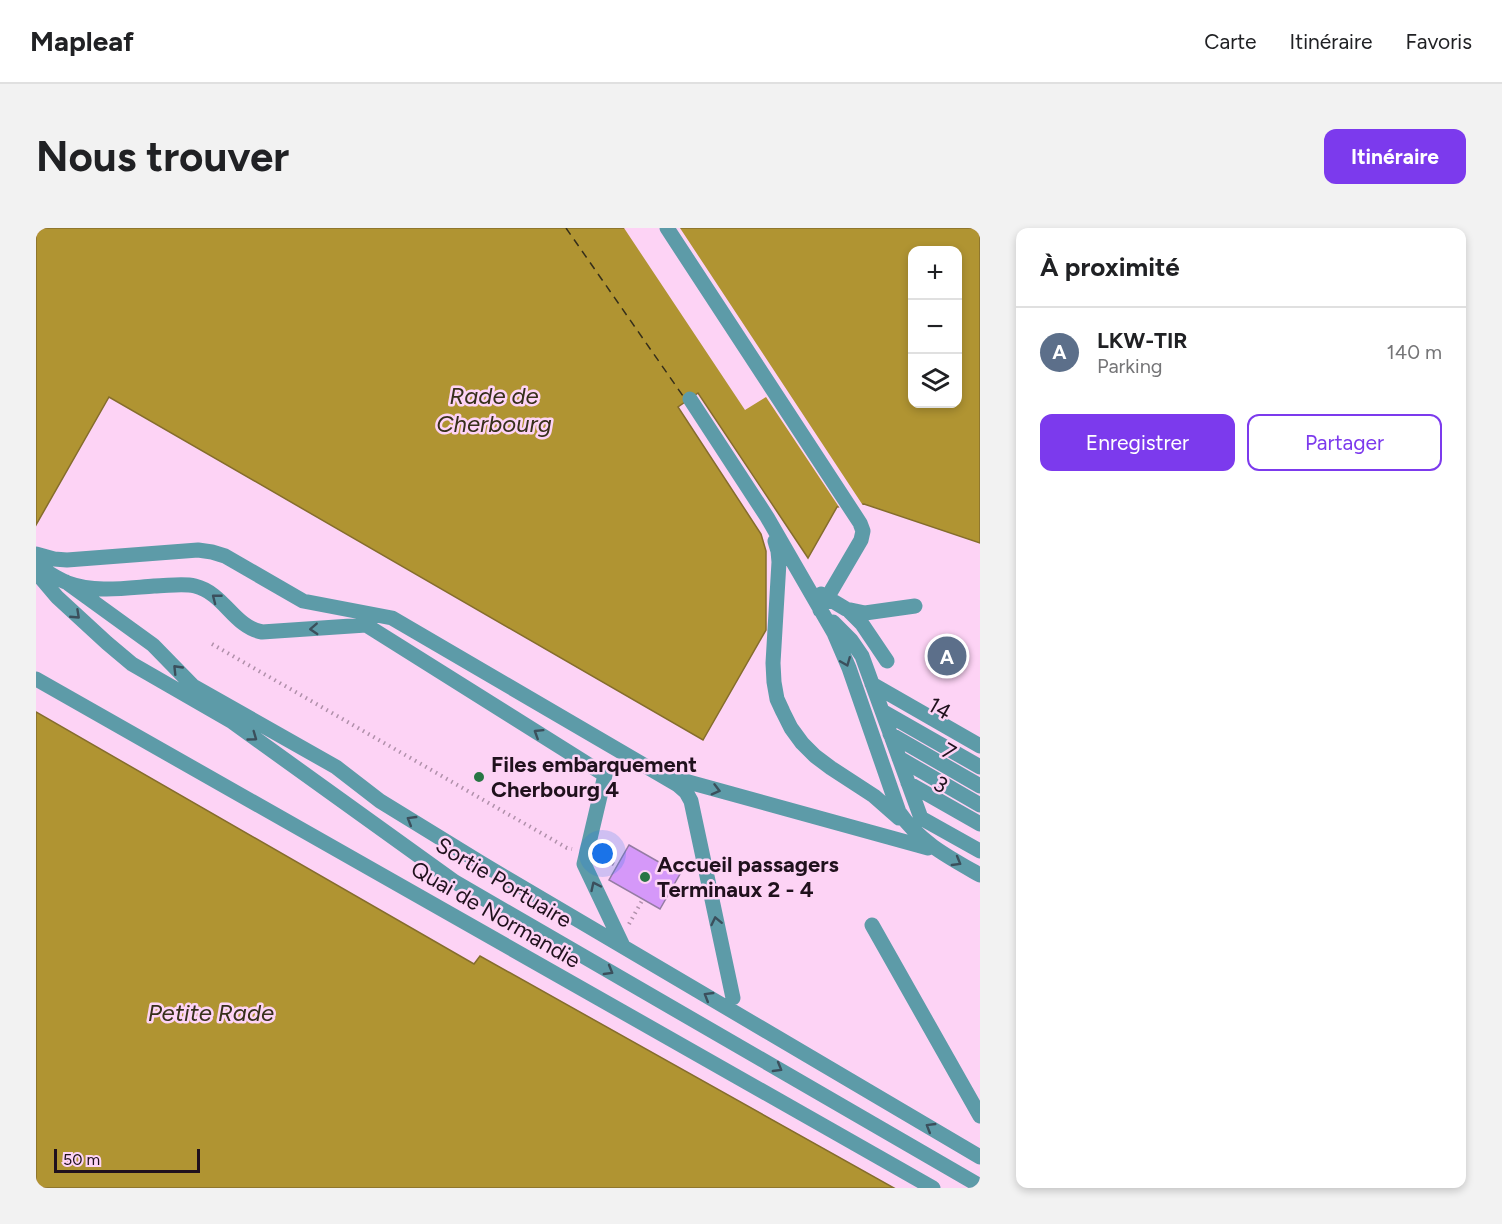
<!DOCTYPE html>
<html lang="fr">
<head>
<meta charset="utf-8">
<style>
	body { margin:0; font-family:Figtree,sans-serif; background:#f2f2f2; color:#202124 }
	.controls { position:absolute; right:18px; top:18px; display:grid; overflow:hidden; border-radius:12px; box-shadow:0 3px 9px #0003 }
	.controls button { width:54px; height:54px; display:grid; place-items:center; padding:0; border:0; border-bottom:2px solid #e0e0e0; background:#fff; color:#202124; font:30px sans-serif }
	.scale { position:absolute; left:18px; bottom:15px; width:146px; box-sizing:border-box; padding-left:6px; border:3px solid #20111d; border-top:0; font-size:16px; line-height:21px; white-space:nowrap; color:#20111d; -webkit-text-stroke:4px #fdd3f5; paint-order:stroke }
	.you { position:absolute; left:567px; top:626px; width:21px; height:21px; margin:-15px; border:4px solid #fff; border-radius:50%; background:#1a73e8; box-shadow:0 0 0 9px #1a73e833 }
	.badge { display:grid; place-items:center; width:39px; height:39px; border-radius:50%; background:#7c3aed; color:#fff; font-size:20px; font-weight:700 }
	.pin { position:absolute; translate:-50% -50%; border:3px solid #fff; box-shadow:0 2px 6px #0006 }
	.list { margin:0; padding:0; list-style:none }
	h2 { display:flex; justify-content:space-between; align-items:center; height:78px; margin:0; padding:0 24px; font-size:26px }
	h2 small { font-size:20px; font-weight:400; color:#757577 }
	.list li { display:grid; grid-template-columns:39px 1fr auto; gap:18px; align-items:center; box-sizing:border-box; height:90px; padding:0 24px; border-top:2px solid #e0e0e0 }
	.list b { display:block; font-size:22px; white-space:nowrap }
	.list p { margin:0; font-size:20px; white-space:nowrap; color:#757577 }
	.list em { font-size:20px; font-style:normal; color:#757577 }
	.actions { display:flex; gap:12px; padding:18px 24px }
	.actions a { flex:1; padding:14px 0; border:2px solid #7c3aed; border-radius:12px; text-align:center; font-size:21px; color:#7c3aed }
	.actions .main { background:#7c3aed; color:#fff }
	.icon { flex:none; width:33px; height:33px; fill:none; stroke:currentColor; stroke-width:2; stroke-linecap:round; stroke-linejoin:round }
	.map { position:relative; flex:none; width:944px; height:960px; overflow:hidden; border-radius:12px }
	header { display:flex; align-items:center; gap:36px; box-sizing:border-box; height:84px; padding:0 30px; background:#fff; border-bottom:2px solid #e0e0e0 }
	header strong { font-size:28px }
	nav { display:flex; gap:33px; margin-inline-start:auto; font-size:21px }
	.intro { display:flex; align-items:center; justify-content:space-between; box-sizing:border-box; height:144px; padding:0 36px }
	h1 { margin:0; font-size:42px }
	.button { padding:15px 27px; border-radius:12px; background:#7c3aed; color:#fff; font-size:21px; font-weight:700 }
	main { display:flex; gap:36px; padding:0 36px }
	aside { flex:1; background:#fff; border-radius:12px; box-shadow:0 3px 9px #0003 }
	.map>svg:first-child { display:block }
	.water { fill:#b09432; stroke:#856d2c; stroke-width:1.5; fill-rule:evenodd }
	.pier { fill:#fdd3f5 }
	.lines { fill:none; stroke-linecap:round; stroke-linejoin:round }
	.ferry { stroke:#362f1a; stroke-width:1.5; stroke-dasharray:8 6; stroke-linecap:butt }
	.building { fill:#d598f9; stroke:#947ca3; stroke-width:1.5 }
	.path { stroke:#b090aa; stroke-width:4; stroke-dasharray:1.5 4.5; stroke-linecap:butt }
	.minor { stroke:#5d9ba8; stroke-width:15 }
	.oneway { stroke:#3b4f5c }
	.poi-dot { fill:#287544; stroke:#fdd3f5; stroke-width:2 }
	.labels { text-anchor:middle; stroke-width:5; stroke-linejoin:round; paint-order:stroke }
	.street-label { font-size:22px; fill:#20111d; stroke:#fdd3f5 }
	.poi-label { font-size:22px; font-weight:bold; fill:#20111d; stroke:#fdd3f5; text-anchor:start }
	.water-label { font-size:24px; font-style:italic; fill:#362f1a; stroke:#fdd3f5 }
</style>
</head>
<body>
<header>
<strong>Mapleaf</strong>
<nav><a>Carte</a><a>Itinéraire</a><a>Favoris</a></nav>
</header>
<div class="intro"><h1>Nous trouver</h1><a class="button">Itinéraire</a></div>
<main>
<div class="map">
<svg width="944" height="960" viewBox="0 0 944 960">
	<rect width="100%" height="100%" fill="#fdd3f5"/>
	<!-- water -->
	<path class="water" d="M 0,0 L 944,0 L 944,315 L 828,276 L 801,279 L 772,330 L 662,165 L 642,179 L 725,306 L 730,323 L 730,402 L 667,512 L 73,169 L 0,297 ZM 876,22 L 922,22 L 922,176 L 876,176 Z
		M 0,484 L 438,736 L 444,728 L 858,960 L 0,960 Z"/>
	<!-- pier -->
	<path class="pier" d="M 588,0 L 644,0 L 828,279 L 805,282 L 730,169 L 709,182 Z"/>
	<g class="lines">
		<!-- ferry -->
		<path class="ferry" d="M 530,0 L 647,168"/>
	</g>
	<!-- building -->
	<path class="building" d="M 593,617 L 644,646 L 624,681 L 573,652 Z"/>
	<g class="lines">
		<!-- path -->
		<path class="path" d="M 176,416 L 531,620 L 536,621
			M 566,630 L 581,638
			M 593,696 L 607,671"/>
		<!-- minor -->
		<path class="minor" d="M 631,0 L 824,295 L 827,303 L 825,312 L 784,382
			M 654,171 L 731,289 L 798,405 L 813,440 L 863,584 C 883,614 914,630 944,647
			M 739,313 L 742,323 L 743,334 L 737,435 L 738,454 L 741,471 L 747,484 L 755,500 L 766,515 L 779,528 L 795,540 L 838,568 L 863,590
			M 0,326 L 18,331 L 31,332 L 162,322 L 176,324 L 189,328 L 267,373 L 356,390 L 642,557 L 650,564 L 655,573 L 697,770
			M 0,337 C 10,343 21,351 32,355 C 59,365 90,360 118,358 C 132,358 146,355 159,358 C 188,365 198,399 226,404 L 330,397 L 569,547 L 548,636 L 587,718
			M 0,344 L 21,369 L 71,415 L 96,436 L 195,493 L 419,654 L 944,958
			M 30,354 L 117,417 L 157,458 L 300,539 L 344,573 L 445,635 L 944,929
			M 785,366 L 810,381 L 829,385 L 879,378
			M 813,383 L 826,396 L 851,433
			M 797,394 L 815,412 L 826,428 L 885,590 L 944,623
			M 0,451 L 897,960
			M 836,456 L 944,518
			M 846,483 L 944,539
			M 854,506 L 944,558
			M 863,530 L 944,577
			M 638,550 L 892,620
			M 872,555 L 944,596
			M 836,697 L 944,888"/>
	</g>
	<!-- one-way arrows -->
	<defs><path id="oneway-chevron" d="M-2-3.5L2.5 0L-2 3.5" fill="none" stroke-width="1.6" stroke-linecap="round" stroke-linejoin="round" transform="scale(1.5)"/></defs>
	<g class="oneway">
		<use href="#oneway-chevron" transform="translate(180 370) rotate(-142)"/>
		<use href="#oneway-chevron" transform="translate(40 387) rotate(43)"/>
		<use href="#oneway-chevron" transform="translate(278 401) rotate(177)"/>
		<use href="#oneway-chevron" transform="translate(810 434) rotate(68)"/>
		<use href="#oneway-chevron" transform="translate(141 441) rotate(-134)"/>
		<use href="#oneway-chevron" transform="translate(502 505) rotate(-148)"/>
		<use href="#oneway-chevron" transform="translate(217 509) rotate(36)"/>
		<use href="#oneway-chevron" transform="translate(680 562) rotate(15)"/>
		<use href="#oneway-chevron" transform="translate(375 592) rotate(-149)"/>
		<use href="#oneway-chevron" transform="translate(921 634) rotate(30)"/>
		<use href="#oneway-chevron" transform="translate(559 658) rotate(-115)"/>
		<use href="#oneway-chevron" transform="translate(680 693) rotate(-102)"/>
		<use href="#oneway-chevron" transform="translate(573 743) rotate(30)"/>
		<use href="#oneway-chevron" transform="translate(672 768) rotate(-149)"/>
		<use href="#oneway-chevron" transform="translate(742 840) rotate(30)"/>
		<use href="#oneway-chevron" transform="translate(894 899) rotate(-149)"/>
	</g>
	<!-- markers -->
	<g class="poi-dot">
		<circle cx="443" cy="549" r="6"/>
		<circle cx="609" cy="649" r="6"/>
	</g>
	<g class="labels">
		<!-- street labels -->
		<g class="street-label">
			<text transform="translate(904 480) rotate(30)" y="8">14</text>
			<text transform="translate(913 523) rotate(30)" y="8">7</text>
			<text transform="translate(905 556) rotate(30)" y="8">3</text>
			<text transform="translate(468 654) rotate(31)" y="8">Sortie Portuaire</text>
			<text transform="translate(460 686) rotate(30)" y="8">Quai de Normandie</text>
		</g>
		<!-- poi labels -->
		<g class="poi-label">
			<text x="455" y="544">Files embarquement<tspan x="455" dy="25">Cherbourg 4</tspan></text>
			<text x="621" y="644">Accueil passagers<tspan x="621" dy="25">Terminaux 2 - 4</tspan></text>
		</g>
		<!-- water labels -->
		<g class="water-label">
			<text x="458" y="176">Rade de<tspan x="458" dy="28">Cherbourg</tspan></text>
			<text x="175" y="793">Petite Rade</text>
		</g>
	</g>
</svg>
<div class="controls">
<button>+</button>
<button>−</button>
<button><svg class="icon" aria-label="layers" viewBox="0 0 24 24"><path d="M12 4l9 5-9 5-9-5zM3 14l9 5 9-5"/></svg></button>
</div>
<div class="scale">50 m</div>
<div class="you"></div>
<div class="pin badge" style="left:911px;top:428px;background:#5c6f8a">A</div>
</div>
<aside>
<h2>À proximité<small></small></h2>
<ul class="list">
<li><span class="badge" style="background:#5c6f8a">A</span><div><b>LKW-TIR</b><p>Parking</p></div><em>140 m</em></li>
</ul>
<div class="actions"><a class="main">Enregistrer</a><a>Partager</a></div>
</aside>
</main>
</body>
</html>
